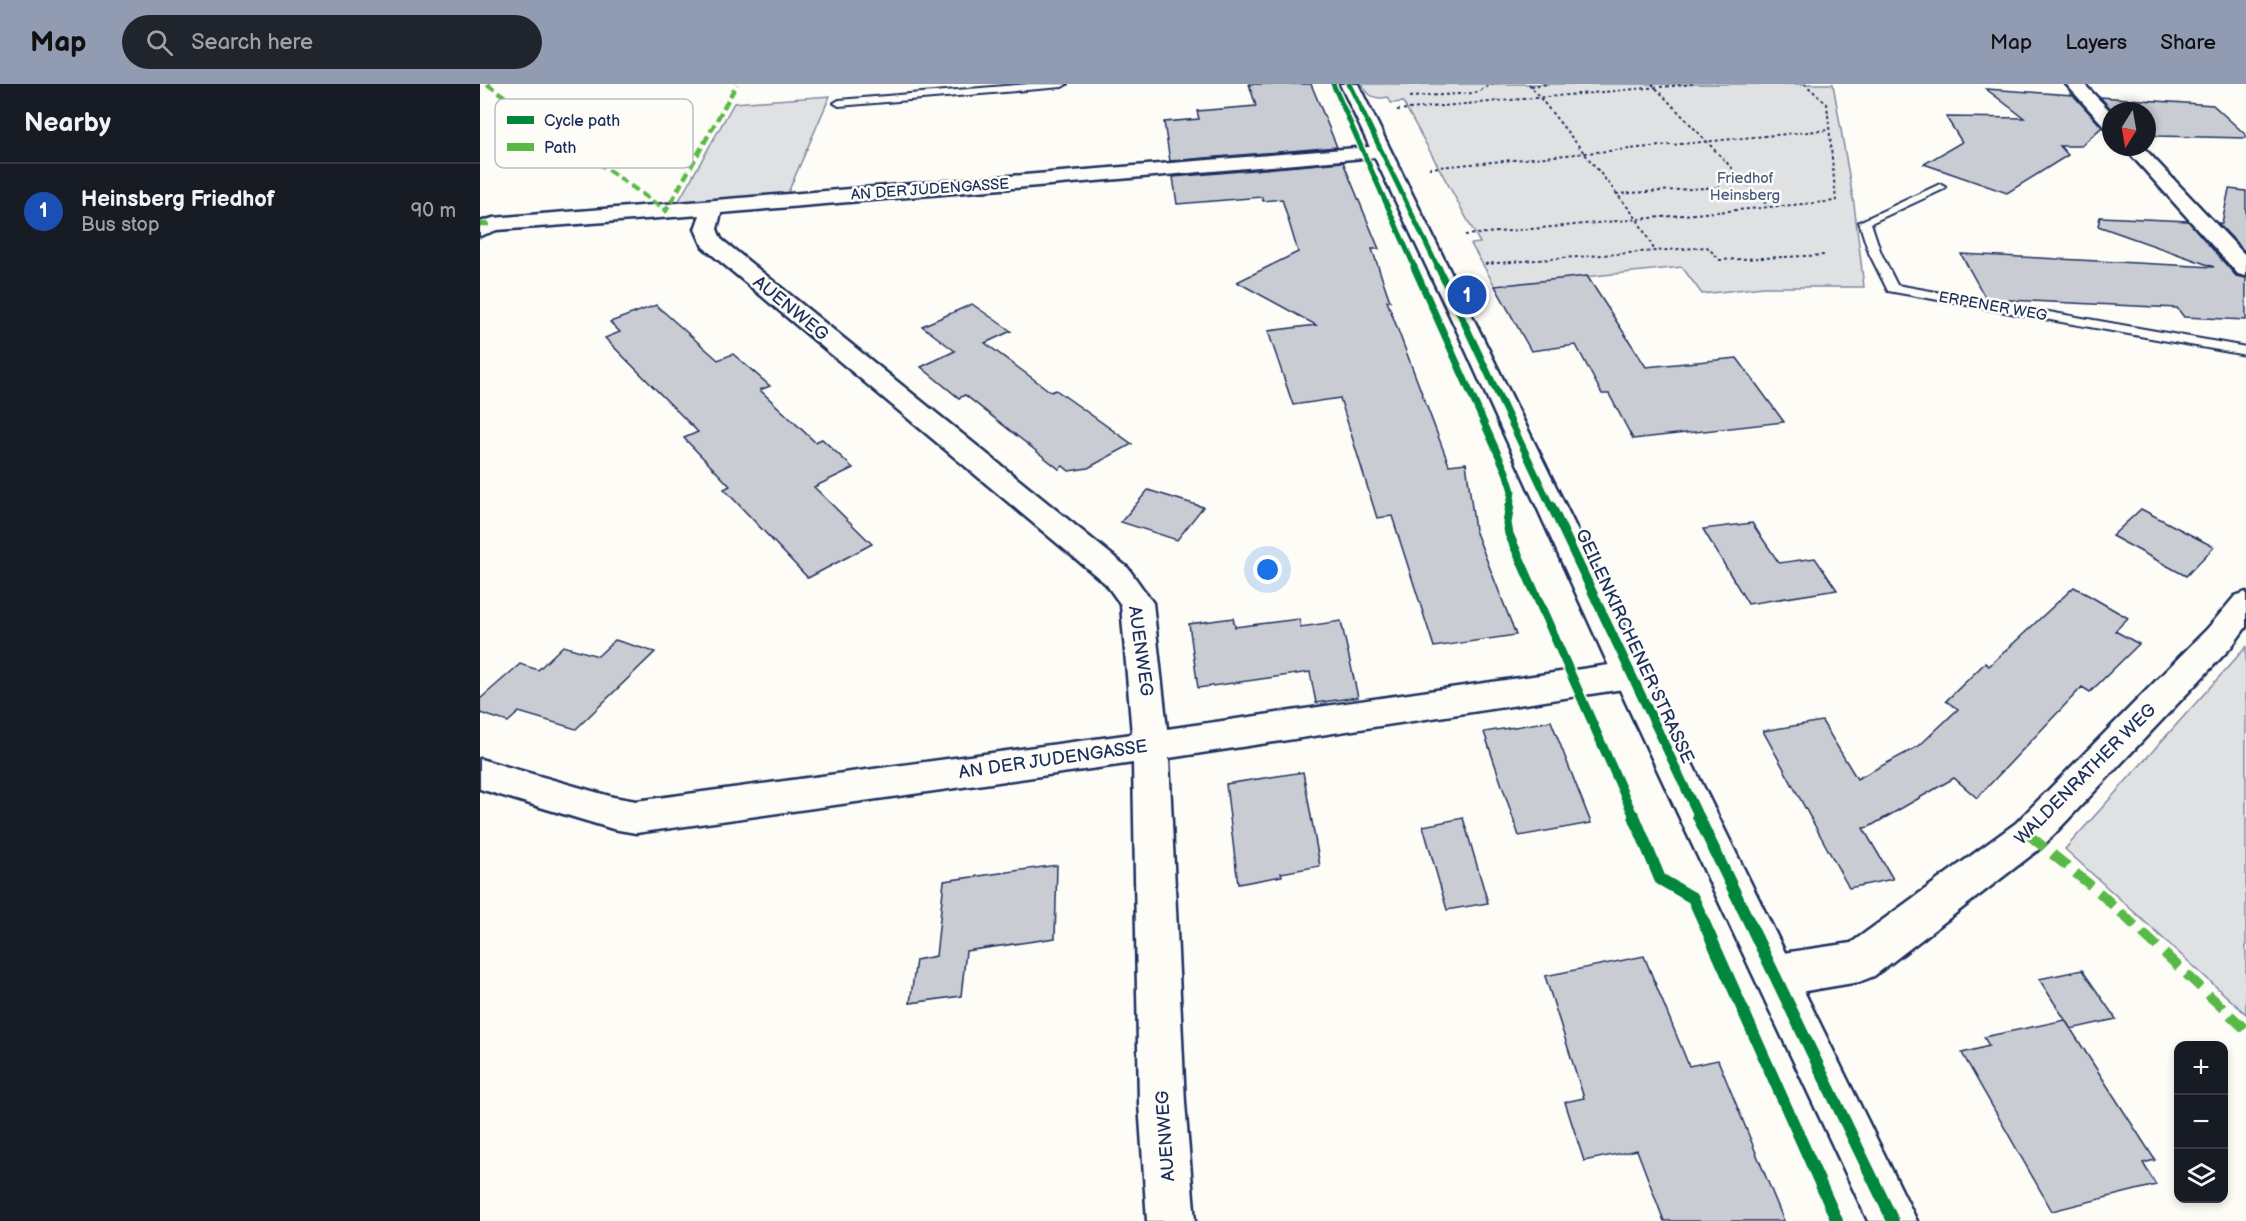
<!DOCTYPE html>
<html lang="en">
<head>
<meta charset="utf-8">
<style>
	body { margin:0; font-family:"Balsamiq Sans",sans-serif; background:#20242c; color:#f1f3f6 }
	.controls { position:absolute; right:18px; bottom:18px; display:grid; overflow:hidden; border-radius:12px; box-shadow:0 3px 9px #0003 }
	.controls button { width:54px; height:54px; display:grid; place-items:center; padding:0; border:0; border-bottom:2px solid #363941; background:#171b24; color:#f1f3f6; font:30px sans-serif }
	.compass { position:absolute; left:1622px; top:18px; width:54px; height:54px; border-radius:50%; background:#171b24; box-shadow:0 3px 9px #0003; rotate:191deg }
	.you { position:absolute; left:788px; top:486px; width:21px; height:21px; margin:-15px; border:4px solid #fff; border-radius:50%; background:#1a73e8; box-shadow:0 0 0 9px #1a73e833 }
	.badge { display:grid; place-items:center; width:39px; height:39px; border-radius:50%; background:#919bb2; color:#fff; font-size:20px; font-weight:700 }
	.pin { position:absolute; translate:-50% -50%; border:3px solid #fff; box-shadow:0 2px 6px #0006 }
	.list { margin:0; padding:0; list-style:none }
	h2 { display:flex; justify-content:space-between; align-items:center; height:78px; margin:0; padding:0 24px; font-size:26px }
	h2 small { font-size:20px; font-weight:400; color:#9ea1a6 }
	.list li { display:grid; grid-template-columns:39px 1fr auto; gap:18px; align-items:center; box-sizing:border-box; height:96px; padding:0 24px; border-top:2px solid #363941 }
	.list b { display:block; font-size:22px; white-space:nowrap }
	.list p { margin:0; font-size:20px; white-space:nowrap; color:#9ea1a6 }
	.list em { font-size:20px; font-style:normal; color:#9ea1a6 }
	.icon { flex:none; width:33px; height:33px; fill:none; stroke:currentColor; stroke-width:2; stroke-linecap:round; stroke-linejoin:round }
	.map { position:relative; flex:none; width:1766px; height:1137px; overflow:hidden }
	header { display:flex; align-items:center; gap:36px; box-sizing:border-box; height:84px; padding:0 30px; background:#919bb2; color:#111 }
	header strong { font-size:28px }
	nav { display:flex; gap:33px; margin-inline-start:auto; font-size:21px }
	.search { width:420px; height:54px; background:#20242c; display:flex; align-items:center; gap:15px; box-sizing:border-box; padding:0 21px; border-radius:33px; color:#9ea1a6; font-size:22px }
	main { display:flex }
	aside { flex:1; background:#171b24 }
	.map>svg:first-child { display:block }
	.green { fill:#e0e1e3; stroke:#7e88a0; stroke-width:1.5 }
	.building { fill:#c9ccd3; stroke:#1b2f5e; stroke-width:1.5 }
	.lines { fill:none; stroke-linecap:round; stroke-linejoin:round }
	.lane-casing { stroke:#1b2f5e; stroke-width:4 }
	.street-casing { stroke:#1b2f5e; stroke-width:5 }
	.secondary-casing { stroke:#1b2f5e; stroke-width:5 }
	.path { stroke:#1b2f5e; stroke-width:2; stroke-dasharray:3 3; stroke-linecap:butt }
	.lane { fill:#fdfcf7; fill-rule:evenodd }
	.street { fill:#fdfcf7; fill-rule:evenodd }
	.secondary { fill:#fdfcf7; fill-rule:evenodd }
	.quiet-far1 { stroke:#58b947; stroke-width:4.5; stroke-dasharray:9 4.5; stroke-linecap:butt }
	.quiet { stroke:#58b947; stroke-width:10; stroke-dasharray:20 10; stroke-linecap:butt }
	.cycleway-far3-casing { stroke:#fdfcf7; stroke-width:8 }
	.cycleway-far2-casing { stroke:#fdfcf7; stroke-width:10 }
	.cycleway-far1-casing { stroke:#fdfcf7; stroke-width:13 }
	.cycleway-casing { stroke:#fdfcf7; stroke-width:16 }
	.cycleway-far3 { stroke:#00873e; stroke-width:5 }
	.cycleway-far2 { stroke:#00873e; stroke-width:7 }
	.cycleway-far1 { stroke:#00873e; stroke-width:9 }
	.cycleway { stroke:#00873e; stroke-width:12 }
	.labels { text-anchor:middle; stroke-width:5; stroke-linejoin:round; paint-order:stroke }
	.far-park-label { font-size:15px; fill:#4c5c7f; stroke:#fdfcf7 }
	.far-street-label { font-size:15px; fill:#1b2f5e; stroke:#fdfcf7 }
	.street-label { font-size:18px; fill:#1b2f5e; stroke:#fdfcf7 }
	.key { fill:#fdfcf7; stroke:#b9bec9; stroke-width:1.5 }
	.key-label { font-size:16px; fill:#1b2f5e }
</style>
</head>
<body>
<header>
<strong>Map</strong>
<div class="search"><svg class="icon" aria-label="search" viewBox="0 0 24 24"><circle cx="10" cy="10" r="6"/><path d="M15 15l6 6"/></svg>Search here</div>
<nav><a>Map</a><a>Layers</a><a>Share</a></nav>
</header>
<main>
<aside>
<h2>Nearby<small></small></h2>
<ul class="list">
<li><span class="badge" style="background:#1a4fb4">1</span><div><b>Heinsberg Friedhof</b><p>Bus stop</p></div><em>90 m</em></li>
</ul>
</aside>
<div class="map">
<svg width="1766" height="1137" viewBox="0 0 1766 1137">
	<rect width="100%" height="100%" fill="#fdfcf7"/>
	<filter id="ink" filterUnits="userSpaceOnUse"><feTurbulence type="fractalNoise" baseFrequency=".0167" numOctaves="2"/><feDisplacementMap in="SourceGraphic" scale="12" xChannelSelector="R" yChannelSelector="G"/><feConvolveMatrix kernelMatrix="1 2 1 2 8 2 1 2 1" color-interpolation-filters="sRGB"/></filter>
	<g filter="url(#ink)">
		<!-- green -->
		<path class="green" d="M 882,0 L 1353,0 L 1374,120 L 1384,203 L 1283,203 L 1222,210 L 1202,183 L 1015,202 L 991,160 L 1000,159 L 923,18 L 911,19 L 908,13 C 895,16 888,12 882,0 Z
			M 350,12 L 306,113 L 196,122 L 254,19 Z
			M 1766,563 L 1766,930 L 1585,765 Z"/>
		<!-- building -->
		<path class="building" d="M 769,0 L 831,0 L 857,63 L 690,77 L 684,38 L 719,35 L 717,27 L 776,22 Z
			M 1506,5 L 1593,11 L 1622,43 L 1601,62 L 1580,62 L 1588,71 L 1527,109 L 1444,80 L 1482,58 L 1466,33 L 1544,34 Z
			M 1620,13 L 1733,21 L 1766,51 L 1766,54 L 1677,52 L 1667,42 L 1667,27 L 1652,27 L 1646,21 L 1639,27 L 1633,27 Z
			M 863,78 L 899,165 L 892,165 L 910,217 L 907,217 L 969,381 L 986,379 L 995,446 L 1036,551 L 954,563 L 912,432 L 897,434 L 860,314 L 813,321 L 788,247 L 836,241 L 757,198 L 818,168 L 802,115 L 783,117 L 782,113 L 697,120 L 693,93 Z
			M 1749,105 L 1766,107 L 1766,169 L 1738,139 L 1742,139 Z
			M 1620,133 L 1708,137 L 1756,192 L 1766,194 L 1766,236 L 1704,233 L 1697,224 L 1506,215 L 1481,170 L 1734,183 L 1618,142 Z
			M 1107,192 L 1166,283 L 1257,274 L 1304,338 L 1153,355 L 1129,310 L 1122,310 L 1096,261 L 1051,267 L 1015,202 Z
			M 492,220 L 531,247 L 505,259 L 571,308 L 576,306 L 652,360 L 608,384 L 589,387 L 583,382 L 579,385 L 485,311 L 479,314 L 441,283 L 475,267 L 442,242 Z
			M 176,221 L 238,276 L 253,270 L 290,302 L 280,306 L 335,358 L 342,355 L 373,384 L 334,403 L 392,460 L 328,494 L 244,405 L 250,402 L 204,354 L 218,348 L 125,254 L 140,248 L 130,238 Z
			M 668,406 L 723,423 L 697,456 L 641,438 Z
			M 1661,425 L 1734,463 L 1706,492 L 1632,452 Z
			M 1272,439 L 1299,479 L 1335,474 L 1357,506 L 1268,520 L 1223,445 Z
			M 1594,503 L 1648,534 L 1635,547 L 1659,560 L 1610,608 L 1602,603 L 1497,714 L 1474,694 L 1389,743 L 1383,744 L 1413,795 L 1369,804 L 1283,647 L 1342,637 L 1377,695 L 1439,662 L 1478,625 L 1466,617 L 1505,579 L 1509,582 Z
			M 753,534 L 755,543 L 819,535 L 821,543 L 861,537 L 878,613 L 836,619 L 830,588 L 718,604 L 709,540 Z
			M 135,556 L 175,568 L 96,645 L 39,628 L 28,638 L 0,629 L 0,615 L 40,580 L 58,586 L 83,562 L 118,572 Z
			M 1071,637 L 1111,739 L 1039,752 L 1004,648 Z
			M 823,688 L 840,782 L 801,789 L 802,792 L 758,800 L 746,700 Z
			M 983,734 L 1008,819 L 967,826 L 943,742 Z
			M 577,781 L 575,854 L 486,867 L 481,912 L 430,919 L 436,876 L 456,872 L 464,797 Z
			M 1164,872 L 1209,982 L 1238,976 L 1304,1137 L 1184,1137 L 1157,1066 L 1104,1077 L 1085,1018 L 1104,1014 L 1065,892 Z
			M 1602,886 L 1636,935 L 1591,945 L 1559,895 Z
			M 1585,936 L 1675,1076 L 1663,1079 L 1676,1101 L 1572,1127 L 1482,969 L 1509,962 L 1504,953 Z"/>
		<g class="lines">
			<defs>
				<path id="lane" d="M 549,0 L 587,0 L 582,3 L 359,22 L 354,19 L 359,16 Z
					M 1460,100 L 1465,103 L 1464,105 L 1391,139 L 1401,169 L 1417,201 L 1766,263 L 1766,271 L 1408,207 L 1389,169 L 1379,138 Z"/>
				<path id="street" d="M 1586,0 L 1604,0 L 1631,28 L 1631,44 L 1625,43 Z
					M 901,62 L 908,64 L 910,68 L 908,72 L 241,129 L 237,145 L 241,155 L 648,484 L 673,519 L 687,645 L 1150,578 L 1162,582 L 1167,591 L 1162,600 L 1150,604 L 689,674 L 705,1019 L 715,1137 L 667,1137 L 659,1019 L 653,679 L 156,749 L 133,745 L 0,705 L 0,675 L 133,713 L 156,717 L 652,650 L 641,521 L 626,500 L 223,163 L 215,145 L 220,131 L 17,146 L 0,152 L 0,138 L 13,134 Z
					M 1644,63 L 1663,63 L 1766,172 L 1766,192 L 1758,190 Z
					M 1766,508 L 1766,543 L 1752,562 L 1562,763 L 1394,892 L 1379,898 L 1296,912 L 1281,906 L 1275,891 L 1281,876 L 1296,870 L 1371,859 L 1536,739 L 1728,544 L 1755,512 Z"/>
				<path id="secondary" d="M 860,0 L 878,0 L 1437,1137 L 1388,1137 L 1133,591 L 978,249 Z"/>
			</defs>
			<!-- lane casing -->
			<use href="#lane" class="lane-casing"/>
			<!-- street casing -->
			<use href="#street" class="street-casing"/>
			<!-- secondary casing -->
			<use href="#secondary" class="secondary-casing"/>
			<!-- path -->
			<path class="path" d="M 1049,0 L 1157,135 L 1175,167
				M 1172,0 L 1288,122
				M 1051,2 L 1069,0
				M 929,13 L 995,9 L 1013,0
				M 917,26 L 1214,0
				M 949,84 L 1348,46
				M 1136,110 L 1240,103
				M 985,151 L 1356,117 L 1347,20 L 1325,0
				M 1005,180 L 1227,163 L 1240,176 L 1346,171"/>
			<!-- lane -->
			<use href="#lane" class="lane"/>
			<!-- street -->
			<use href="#street" class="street"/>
			<!-- secondary -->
			<use href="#secondary" class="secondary"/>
			<!-- quiet-far1 -->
			<path class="quiet-far1" d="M 7,0 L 186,127 L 257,0
				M 0,140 L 13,140"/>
			<!-- quiet -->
			<path class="quiet" d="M 1549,751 L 1621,810 L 1766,946"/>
			<defs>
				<path id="cycleway-far3" d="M 853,0 L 935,184
					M 869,0 L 958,184"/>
				<path id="cycleway-far2" d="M 934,183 L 1026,388 L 1032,407 L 1030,423
					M 958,183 L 1071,423"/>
				<path id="cycleway-far1" d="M 1030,421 L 1027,439 L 1029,450 L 1154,733
					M 1071,421 L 1219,733"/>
				<path id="cycleway" d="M 1154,732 L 1180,795 L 1213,814 L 1357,1137
					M 1218,732 L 1413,1137"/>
			</defs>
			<!-- cycleway-far3 casing -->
			<use href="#cycleway-far3" class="cycleway-far3-casing"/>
			<!-- cycleway-far2 casing -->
			<use href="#cycleway-far2" class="cycleway-far2-casing"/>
			<!-- cycleway-far1 casing -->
			<use href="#cycleway-far1" class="cycleway-far1-casing"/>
			<!-- cycleway casing -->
			<use href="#cycleway" class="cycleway-casing"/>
			<!-- cycleway-far3 -->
			<use href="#cycleway-far3" class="cycleway-far3"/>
			<!-- cycleway-far2 -->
			<use href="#cycleway-far2" class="cycleway-far2"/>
			<!-- cycleway-far1 -->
			<use href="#cycleway-far1" class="cycleway-far1"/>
			<!-- cycleway -->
			<use href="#cycleway" class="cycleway"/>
		</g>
	</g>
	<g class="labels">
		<!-- far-park labels -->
		<g class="far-park-label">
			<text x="1265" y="99">Friedhof<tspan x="1265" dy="17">Heinsberg</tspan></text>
		</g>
		<!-- far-street labels -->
		<g class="far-street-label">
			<text transform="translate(450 105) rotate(-4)" y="5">AN DER JUDENGASSE</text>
			<text transform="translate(1513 222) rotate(10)" y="5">ERPENER WEG</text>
		</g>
		<!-- street labels -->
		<g class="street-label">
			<text transform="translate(311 224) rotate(39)" y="6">AUENWEG</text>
			<text transform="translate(1155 562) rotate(65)" y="6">GEILENKIRCHENER STRASSE</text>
			<text transform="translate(661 567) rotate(82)" y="6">AUENWEG</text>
			<text transform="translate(573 675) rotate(-8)" y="6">AN DER JUDENGASSE</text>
			<text transform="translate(1605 690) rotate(-45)" y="6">WALDENRATHER WEG</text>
			<text transform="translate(685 1052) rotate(-94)" y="6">AUENWEG</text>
		</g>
	</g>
	<!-- legend -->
	<rect x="15" y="15" width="198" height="69" rx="9" class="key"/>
	<rect x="27" y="32" width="27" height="8" fill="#00873e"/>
	<rect x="27" y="59" width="27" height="8" fill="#58b947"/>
	<g class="key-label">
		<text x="64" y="42">Cycle path</text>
		<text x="64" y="69">Path</text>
	</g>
</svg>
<div class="controls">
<button>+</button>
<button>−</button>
<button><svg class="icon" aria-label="layers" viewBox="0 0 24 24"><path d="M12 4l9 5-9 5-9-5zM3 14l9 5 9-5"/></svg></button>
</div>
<svg class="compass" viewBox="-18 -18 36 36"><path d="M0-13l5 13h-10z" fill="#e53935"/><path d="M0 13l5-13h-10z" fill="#9ea1a6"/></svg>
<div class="you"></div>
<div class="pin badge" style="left:987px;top:211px;background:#1a4fb4">1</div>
</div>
</main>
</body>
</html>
